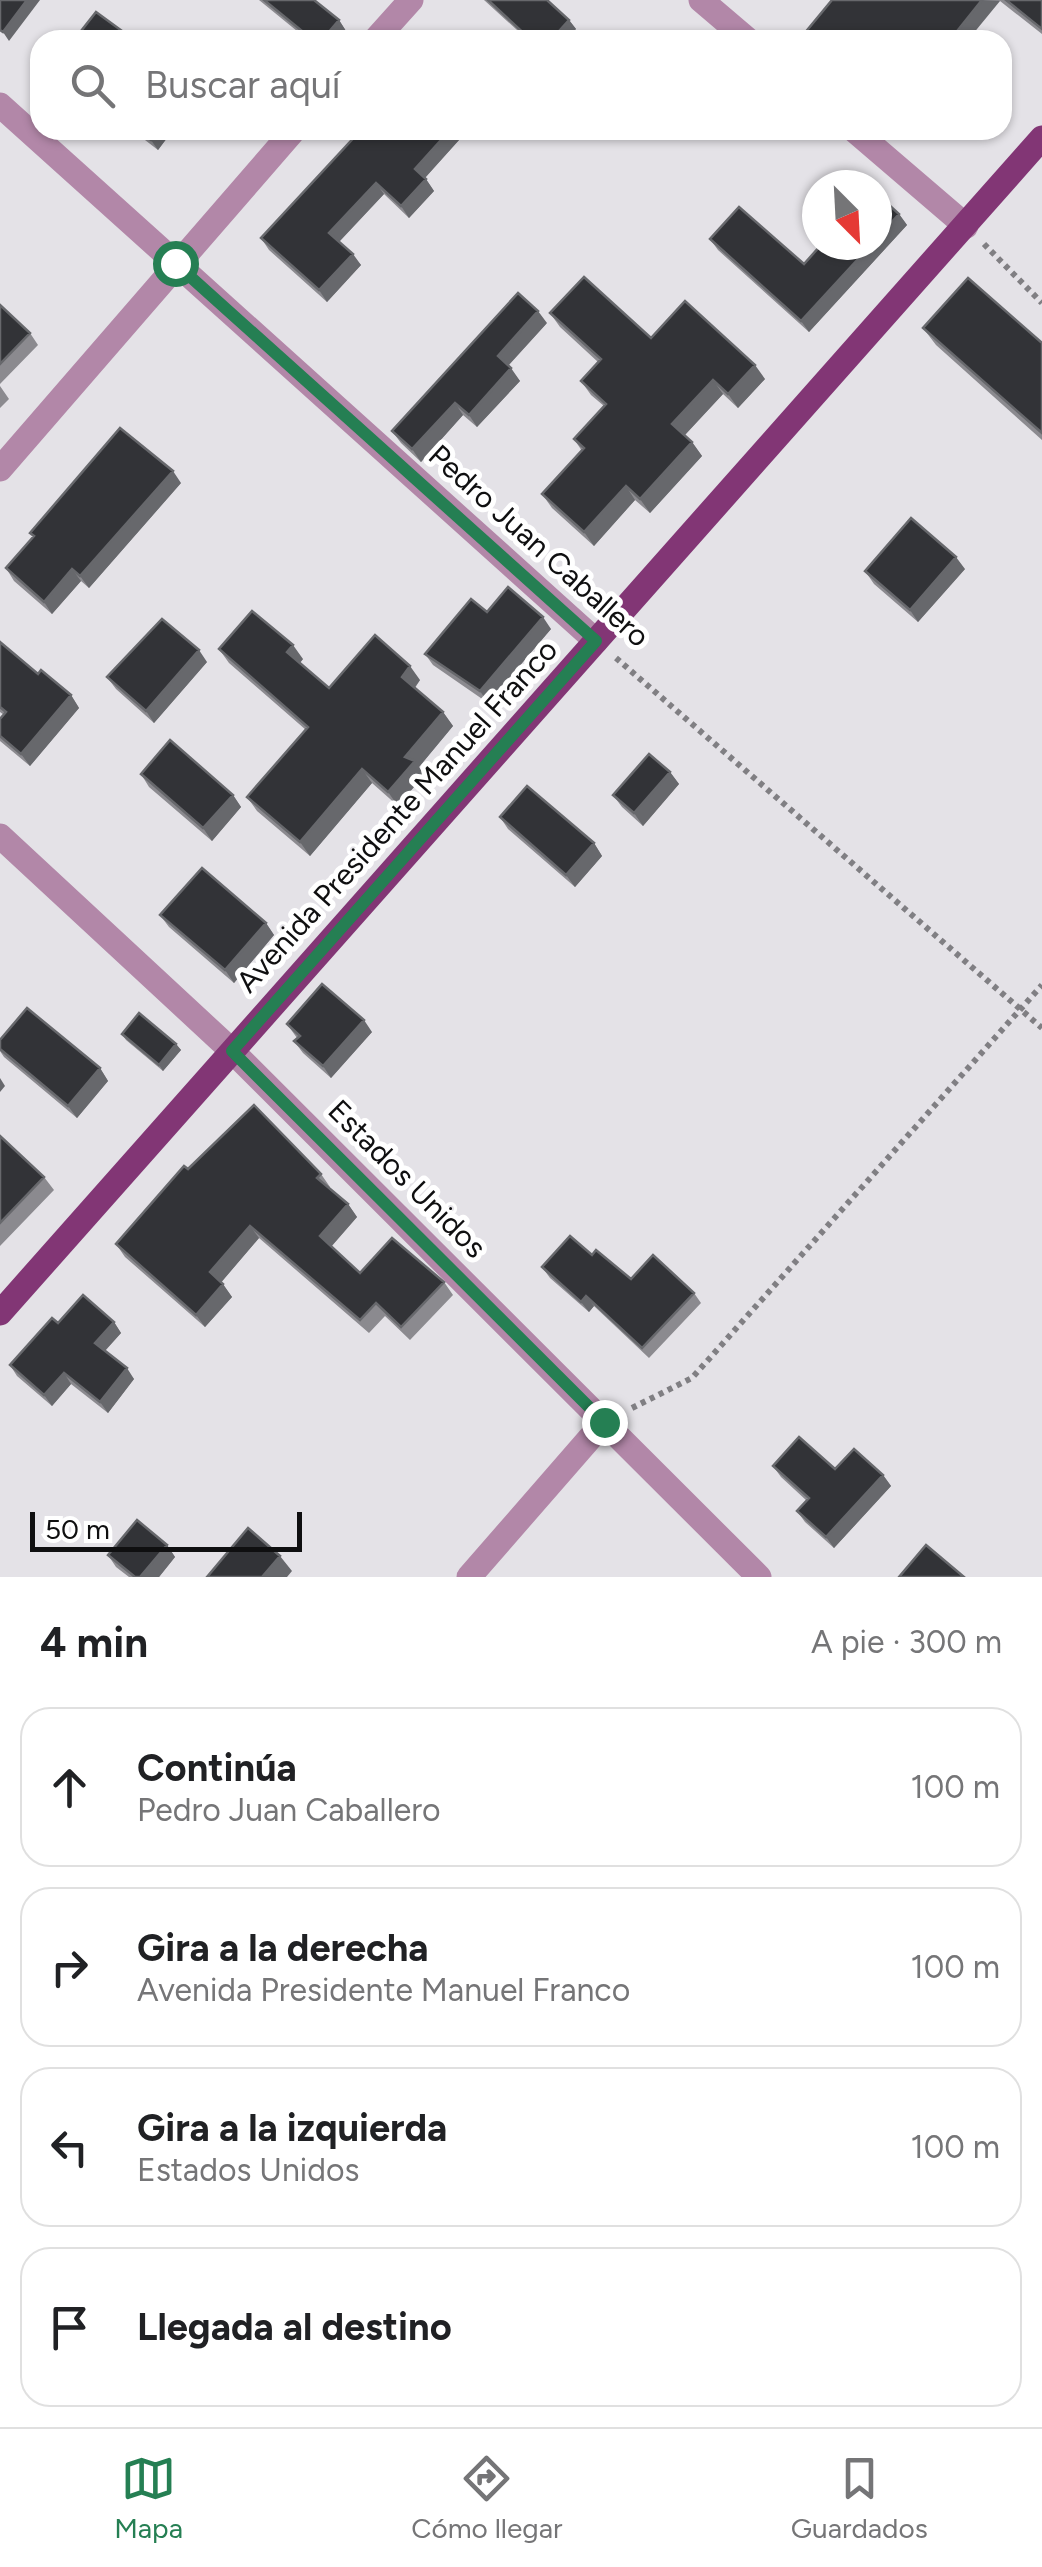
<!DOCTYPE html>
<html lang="es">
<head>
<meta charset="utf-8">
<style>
	body { margin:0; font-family:Figtree,sans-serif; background:#f2f2f2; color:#202124 }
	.compass { position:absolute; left:802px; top:170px; width:90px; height:90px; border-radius:50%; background:#fff; box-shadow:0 2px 8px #0004; rotate:156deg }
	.scale { position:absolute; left:30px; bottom:25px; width:272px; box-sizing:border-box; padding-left:10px; border:5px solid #0f0f10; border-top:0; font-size:28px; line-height:35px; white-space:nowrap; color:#0f0f10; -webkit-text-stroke:8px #fff; paint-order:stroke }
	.stop { position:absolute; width:30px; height:30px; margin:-22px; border:8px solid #257f53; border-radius:50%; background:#fff }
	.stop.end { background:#257f53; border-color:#fff; box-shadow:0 2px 10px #0008 }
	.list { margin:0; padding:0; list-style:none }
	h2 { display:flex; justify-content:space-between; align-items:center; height:130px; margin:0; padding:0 40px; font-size:42px }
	h2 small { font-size:32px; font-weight:400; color:#757577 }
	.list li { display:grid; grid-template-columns:65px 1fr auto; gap:30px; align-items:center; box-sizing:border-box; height:160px; margin:0 20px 20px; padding:0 20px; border:2px solid #e0e0e0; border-radius:30px }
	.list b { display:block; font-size:38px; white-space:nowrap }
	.list p { margin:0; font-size:32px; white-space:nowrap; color:#757577 }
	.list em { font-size:32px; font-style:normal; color:#757577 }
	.icon { flex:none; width:55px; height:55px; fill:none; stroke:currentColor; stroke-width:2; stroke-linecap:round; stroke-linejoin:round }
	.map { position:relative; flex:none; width:1042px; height:1577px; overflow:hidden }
	.search { position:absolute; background:#fff; box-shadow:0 2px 8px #0004; left:30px; right:30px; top:30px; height:110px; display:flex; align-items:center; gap:25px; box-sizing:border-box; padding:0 35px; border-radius:30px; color:#757577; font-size:38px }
	.sheet { height:850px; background:#fff }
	nav { display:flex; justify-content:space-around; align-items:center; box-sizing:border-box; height:140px; border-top:2px solid #e0e0e0; background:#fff; font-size:28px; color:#757577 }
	nav a { display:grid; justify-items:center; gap:5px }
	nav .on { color:#257f53 }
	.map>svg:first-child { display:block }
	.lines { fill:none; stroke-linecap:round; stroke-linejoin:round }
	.path { stroke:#807f83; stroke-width:6; stroke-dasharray:5 5; stroke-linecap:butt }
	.minor { stroke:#b287a8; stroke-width:25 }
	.major { stroke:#823675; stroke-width:25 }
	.wall { fill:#8b8a8f }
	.shaded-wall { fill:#67686c }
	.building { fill:#323337; stroke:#67686c; stroke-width:2.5 }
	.route { stroke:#257f53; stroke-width:12 }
	.labels { text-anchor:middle; stroke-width:10; stroke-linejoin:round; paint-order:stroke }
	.street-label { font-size:30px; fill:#0f0f10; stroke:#fff }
</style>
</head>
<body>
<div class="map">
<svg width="1042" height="1577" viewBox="0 0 1042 1577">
	<rect width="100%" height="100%" fill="#e4e2e7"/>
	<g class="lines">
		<!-- path -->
		<path class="path" d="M 984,244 L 1042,303
			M 616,658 L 1042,1028
			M 632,1408 L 692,1378 L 1042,985"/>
		<!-- minor -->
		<path class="minor" d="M 701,0 L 748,40
			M 375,40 L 411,0
			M 0,105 L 596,641
			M 854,130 L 966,226
			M 0,469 L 294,130
			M 0,836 L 232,1051 L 759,1577
			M 469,1577 L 604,1422"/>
		<!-- major -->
		<path class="major" d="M 0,1313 L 1042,138"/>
	</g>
	<!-- wall -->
	<path class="wall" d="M 259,0 L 314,0 L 339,20 L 346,31 L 338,40 L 308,40 Z
		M 484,0 L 547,0 L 569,20 L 576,29 L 565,40 L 528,40 Z
		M 832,0 L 1042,0 L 1042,34 L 1000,1 Z
		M 132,130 L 173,130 L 158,150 Z
		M 361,130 L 468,130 L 425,178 L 434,191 L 409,218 L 384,194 L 339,242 L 361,265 L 327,302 L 269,250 L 261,238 Z
		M 899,214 L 907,225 L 809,332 L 718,250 L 710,239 L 804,264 Z
		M 0,305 L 30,333 L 38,345 L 0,384 Z
		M 550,313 L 651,338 L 765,379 L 738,408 L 723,394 L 685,435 L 692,442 L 702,456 L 650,513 L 635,500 L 594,546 L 552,508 L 542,494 L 582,451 L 574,439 L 604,406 L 591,395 L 581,381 L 598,362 L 560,327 Z
		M 547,323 L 508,366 L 520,381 L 477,427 L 463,415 L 421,462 L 401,443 L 392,431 Z
		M 923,328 L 1042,343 L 1042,440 L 936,345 Z
		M 0,386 L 9,399 L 0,408 Z
		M 181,483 L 89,588 L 81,581 L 52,614 L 14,581 L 6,568 L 33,537 L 30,533 Z
		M 965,569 L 918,622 L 874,584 L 865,571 Z
		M 487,612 L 551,629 L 488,703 L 433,665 L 425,654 Z
		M 0,642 L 38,674 L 71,695 L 79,708 L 30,766 L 0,741 L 0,719 L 4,715 L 0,712 Z
		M 219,649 L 303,659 L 300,663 L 329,688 L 420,680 L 415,688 L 443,712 L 453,726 L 419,767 L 424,775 L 398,806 L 372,783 L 310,856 L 257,811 L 247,797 L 306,730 L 229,663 Z
		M 207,662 L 154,723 L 116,689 L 107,677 Z
		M 670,772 L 679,784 L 643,826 L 622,807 L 613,795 Z
		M 141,774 L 233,795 L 241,807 L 212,841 L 149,787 Z
		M 500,817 L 594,843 L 602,856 L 575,887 L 508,829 Z
		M 160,915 L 266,923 L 274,935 L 234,983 L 169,927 Z
		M 287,1024 L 372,1032 L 331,1078 L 303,1053 L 294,1041 L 297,1038 Z
		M 122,1034 L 176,1044 L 181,1050 L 163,1071 L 126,1040 Z
		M 0,1040 L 100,1068 L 108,1081 L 77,1118 L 4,1057 L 0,1051 Z
		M 0,1136 L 44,1177 L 54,1190 L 0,1246 Z
		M 188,1169 L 321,1174 L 330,1187 L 329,1188 L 348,1204 L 357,1217 L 331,1247 L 360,1273 L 444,1282 L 453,1295 L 410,1340 L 385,1316 L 369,1333 L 259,1238 L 221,1282 L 232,1297 L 205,1327 L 125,1257 L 116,1244 Z
		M 542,1267 L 631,1279 L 694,1293 L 701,1303 L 649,1358 L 594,1306 L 589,1312 L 550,1278 Z
		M 114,1322 L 121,1333 L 105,1351 L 134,1379 L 108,1413 L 71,1384 L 52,1406 L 17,1376 L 10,1365 L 58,1323 Z
		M 773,1466 L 835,1469 L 883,1475 L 891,1486 L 834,1548 L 805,1522 L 797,1511 L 807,1501 L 781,1477 Z
		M 167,1545 L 175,1557 L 159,1577 L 129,1577 L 116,1567 L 108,1555 Z"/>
	<!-- shaded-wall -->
	<path class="shaded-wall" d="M 27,0 L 40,0 L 9,41 L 3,32 Z
		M 982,0 L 1000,1 L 968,40 L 950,40 Z
		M 339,20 L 346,31 L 338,40 L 322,40 Z
		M 569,20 L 576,29 L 565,40 L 551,40 Z
		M 1002,88 L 1009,98 L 1002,107 Z
		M 159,130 L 173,130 L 158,150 L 151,140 Z
		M 450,130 L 468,130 L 423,180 L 415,169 Z
		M 426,179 L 434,191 L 409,218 L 401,206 Z
		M 376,183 L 384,194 L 337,244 L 329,233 Z
		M 899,214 L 907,225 L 809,332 L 801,321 L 871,245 L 877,245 L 877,238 Z
		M 353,254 L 361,265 L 327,302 L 319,290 Z
		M 538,311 L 547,323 L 506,368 L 498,356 Z
		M 755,365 L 765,379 L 738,408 L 728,394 Z
		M 511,368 L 520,381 L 477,427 L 469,415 Z
		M 713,380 L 723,394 L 682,438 L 672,424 Z
		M 455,403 L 463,415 L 421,462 L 412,449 Z
		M 692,442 L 702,456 L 650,513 L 640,499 Z
		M 173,471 L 181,483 L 89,588 L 80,576 Z
		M 626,486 L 635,500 L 594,546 L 584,532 Z
		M 956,557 L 965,569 L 918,622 L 910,610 Z
		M 72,569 L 81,581 L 52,614 L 44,602 Z
		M 543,617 L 551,629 L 488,703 L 480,691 Z
		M 293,645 L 303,659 L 297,666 L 287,652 Z
		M 199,650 L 207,662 L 154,723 L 146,711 Z
		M 410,666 L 420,680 L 412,691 L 402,677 Z
		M 71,695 L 79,708 L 30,766 L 21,754 Z
		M 443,712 L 453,726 L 419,767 L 424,775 L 398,806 L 388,792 L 405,757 Z
		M 362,769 L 372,783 L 310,856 L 300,842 Z
		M 670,772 L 679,784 L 643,826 L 634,813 Z
		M 233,795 L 241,807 L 212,841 L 203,828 Z
		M 594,843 L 602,856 L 575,887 L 566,875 Z
		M 266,923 L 274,935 L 234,983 L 225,970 Z
		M 364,1020 L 372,1032 L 331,1078 L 323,1066 Z
		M 176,1044 L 181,1050 L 163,1071 L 159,1065 Z
		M 100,1068 L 108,1081 L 77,1118 L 68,1106 Z
		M 0,1078 L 5,1086 L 0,1092 Z
		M 348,1204 L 357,1217 L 329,1249 L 320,1236 Z
		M 250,1226 L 259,1238 L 219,1285 L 210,1272 Z
		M 223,1284 L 232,1297 L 205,1327 L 196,1315 Z
		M 586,1296 L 594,1306 L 589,1312 L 581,1302 Z
		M 114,1322 L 121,1333 L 102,1354 L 95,1343 Z
		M 127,1368 L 134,1379 L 108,1413 L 100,1402 Z
		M 64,1373 L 71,1384 L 52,1406 L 44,1395 Z
		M 883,1475 L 891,1486 L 834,1548 L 826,1537 Z
		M 167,1545 L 175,1557 L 159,1577 L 140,1577 Z
		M 280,1556 L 292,1571 L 287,1577 L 262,1577 Z"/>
	<!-- building -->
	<path class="building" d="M 0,0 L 27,0 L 3,32 L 0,30 Z
		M 264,0 L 314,0 L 339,20 L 322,40 L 313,40 Z
		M 488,0 L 547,0 L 569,20 L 551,40 L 531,40 Z
		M 832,0 L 982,0 L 950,40 L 799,40 Z
		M 1006,0 L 1042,0 L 1042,29 Z
		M 96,12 L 133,39 L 74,40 Z
		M 138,130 L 159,130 L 151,140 Z
		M 361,130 L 450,130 L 415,169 L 426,179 L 401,206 L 376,183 L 329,233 L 353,254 L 319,290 L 261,238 Z
		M 877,194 L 899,214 L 877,238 Z
		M 739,207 L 804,264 L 821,245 L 871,245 L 801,321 L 710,239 Z
		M 584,277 L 651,338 L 685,301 L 755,365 L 728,394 L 713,380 L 672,424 L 692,442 L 640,499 L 626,486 L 584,532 L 542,494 L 584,448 L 574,439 L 606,404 L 581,381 L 601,359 L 550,313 Z
		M 968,278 L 1042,343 L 1042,433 L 923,328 Z
		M 518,293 L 538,311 L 498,356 L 511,368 L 469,415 L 455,403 L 412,449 L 392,431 Z
		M 0,305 L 30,333 L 0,364 Z
		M 120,428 L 173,471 L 80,576 L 72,569 L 44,602 L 6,568 L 34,536 L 30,533 Z
		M 911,518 L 956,557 L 910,610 L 865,571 Z
		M 508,587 L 543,617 L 480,691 L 425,654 L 471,599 L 487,612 Z
		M 252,611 L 293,645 L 287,652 L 329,688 L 375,635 L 410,666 L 402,677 L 443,712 L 405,757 L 415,761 L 388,792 L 362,769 L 300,842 L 247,797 L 308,727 L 219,649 Z
		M 162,619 L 199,650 L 146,711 L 107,677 Z
		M 0,642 L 38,674 L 41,670 L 71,695 L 21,754 L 0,736 L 0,719 L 6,712 L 0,707 Z
		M 170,740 L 233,795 L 203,828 L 141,774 Z
		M 649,754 L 670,772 L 634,813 L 613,795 Z
		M 527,786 L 594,843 L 566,875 L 500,817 Z
		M 202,868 L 266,923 L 225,970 L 160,915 Z
		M 322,984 L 364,1020 L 323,1066 L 294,1041 L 300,1036 L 287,1024 Z
		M 27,1008 L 100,1068 L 68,1106 L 0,1049 L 0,1040 Z
		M 139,1013 L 176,1044 L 159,1065 L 122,1034 Z
		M 254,1105 L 321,1174 L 317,1178 L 348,1204 L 320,1236 L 360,1273 L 392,1238 L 444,1282 L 401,1327 L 376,1303 L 360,1320 L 250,1226 L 210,1272 L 223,1284 L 196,1315 L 116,1244 L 184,1166 L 188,1169 Z
		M 0,1136 L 44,1177 L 0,1223 Z
		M 570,1236 L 592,1255 L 596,1250 L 631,1279 L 653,1255 L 694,1293 L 642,1348 L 586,1296 L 581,1302 L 542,1267 Z
		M 83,1295 L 114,1322 L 95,1343 L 127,1368 L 100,1402 L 64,1373 L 44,1395 L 10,1365 L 52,1318 L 58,1323 Z
		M 799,1437 L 835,1469 L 854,1449 L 883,1475 L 826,1537 L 797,1511 L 809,1498 L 773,1466 Z
		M 137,1520 L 167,1545 L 140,1577 L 135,1577 L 108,1555 Z
		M 248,1528 L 280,1556 L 262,1577 L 207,1577 Z
		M 926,1545 L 964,1577 L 899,1577 Z"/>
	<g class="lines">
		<!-- route -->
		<path class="route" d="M 175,263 L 596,641 L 232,1051 L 604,1422"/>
	</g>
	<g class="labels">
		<!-- street labels -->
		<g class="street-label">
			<text transform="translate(539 546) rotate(42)" y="10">Pedro Juan Caballero</text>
			<text transform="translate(397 816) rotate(-48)" y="10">Avenida Presidente Manuel Franco</text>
			<text transform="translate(407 1179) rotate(45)" y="10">Estados Unidos</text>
		</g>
	</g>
</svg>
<svg class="compass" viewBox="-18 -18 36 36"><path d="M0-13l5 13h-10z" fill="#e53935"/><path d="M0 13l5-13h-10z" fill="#757577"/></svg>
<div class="scale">50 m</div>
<div class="stop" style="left:175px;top:263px"></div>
<div class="stop end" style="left:604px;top:1422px"></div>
<div class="search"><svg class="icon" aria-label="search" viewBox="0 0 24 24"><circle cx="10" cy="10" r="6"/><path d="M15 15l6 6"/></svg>Buscar aquí</div>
</div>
<section class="sheet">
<h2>4 min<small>A pie · 300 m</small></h2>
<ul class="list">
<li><svg class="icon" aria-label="ahead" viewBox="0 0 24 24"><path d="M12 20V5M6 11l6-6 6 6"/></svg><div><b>Continúa</b><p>Pedro Juan Caballero</p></div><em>100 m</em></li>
<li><svg class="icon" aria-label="right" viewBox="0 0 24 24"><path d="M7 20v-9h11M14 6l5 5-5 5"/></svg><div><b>Gira a la derecha</b><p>Avenida Presidente Manuel Franco</p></div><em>100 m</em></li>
<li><svg class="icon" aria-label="left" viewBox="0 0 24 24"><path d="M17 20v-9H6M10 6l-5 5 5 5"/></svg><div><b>Gira a la izquierda</b><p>Estados Unidos</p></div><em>100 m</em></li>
<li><svg class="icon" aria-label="arrive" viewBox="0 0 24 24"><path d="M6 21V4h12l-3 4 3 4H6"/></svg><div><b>Llegada al destino</b></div></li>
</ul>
</section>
<nav>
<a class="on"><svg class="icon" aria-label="map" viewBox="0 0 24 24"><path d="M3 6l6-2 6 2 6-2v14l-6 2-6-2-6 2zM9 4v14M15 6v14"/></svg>Mapa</a>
<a><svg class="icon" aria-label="directions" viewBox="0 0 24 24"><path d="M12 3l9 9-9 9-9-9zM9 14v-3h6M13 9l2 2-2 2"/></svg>Cómo llegar</a>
<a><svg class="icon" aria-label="saved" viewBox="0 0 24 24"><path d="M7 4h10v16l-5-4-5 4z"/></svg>Guardados</a>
</nav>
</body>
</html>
